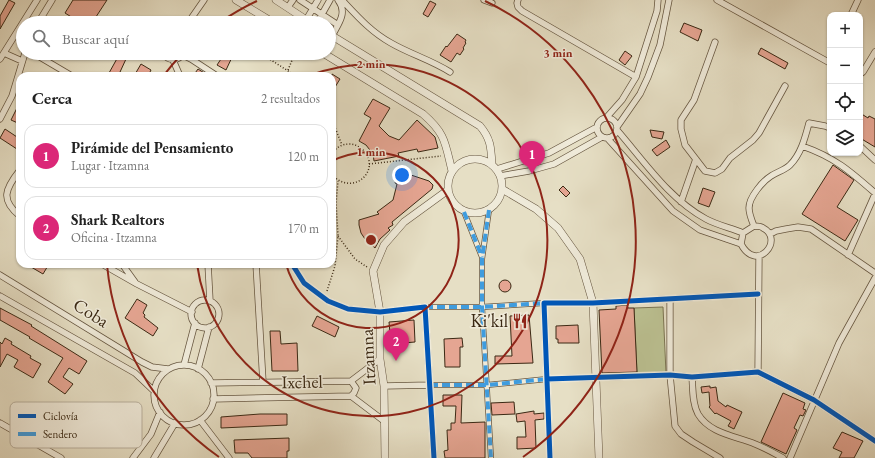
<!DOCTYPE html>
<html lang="es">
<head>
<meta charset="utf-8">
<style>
	body { margin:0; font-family:"EB Garamond",serif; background:#f2f2f2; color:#222 }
	.controls { position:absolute; right:12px; top:12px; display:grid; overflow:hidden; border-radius:8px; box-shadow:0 1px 3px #0004 }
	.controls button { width:36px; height:36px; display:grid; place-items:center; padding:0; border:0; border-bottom:1px solid #e0e0e0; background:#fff; color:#222; font:20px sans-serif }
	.you { position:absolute; left:402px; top:175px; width:14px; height:14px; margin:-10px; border:3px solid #fff; border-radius:50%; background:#1a73e8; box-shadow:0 0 0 6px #1a73e833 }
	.badge { display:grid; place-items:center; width:26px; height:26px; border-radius:50%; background:#db2777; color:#fff; font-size:13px; font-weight:700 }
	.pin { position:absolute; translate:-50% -33px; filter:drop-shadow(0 1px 2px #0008) }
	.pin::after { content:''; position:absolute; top:21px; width:14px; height:12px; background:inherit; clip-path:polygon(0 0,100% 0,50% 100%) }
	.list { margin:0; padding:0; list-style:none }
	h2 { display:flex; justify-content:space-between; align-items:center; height:52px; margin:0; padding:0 16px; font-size:17px }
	h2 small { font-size:13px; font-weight:400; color:#767676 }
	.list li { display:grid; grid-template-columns:26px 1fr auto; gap:12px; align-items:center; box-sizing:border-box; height:64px; margin:0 8px 8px; padding:0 8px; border:1px solid #e0e0e0; border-radius:12px }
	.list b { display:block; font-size:15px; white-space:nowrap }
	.list p { margin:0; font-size:13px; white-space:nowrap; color:#767676 }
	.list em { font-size:13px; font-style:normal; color:#767676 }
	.icon { flex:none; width:22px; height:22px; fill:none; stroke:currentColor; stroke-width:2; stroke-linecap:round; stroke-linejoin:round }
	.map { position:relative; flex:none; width:875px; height:458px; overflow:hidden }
	.search { position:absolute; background:#fff; box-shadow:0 1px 3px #0004; left:16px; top:16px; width:320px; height:44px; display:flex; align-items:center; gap:10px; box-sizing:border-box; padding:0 14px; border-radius:22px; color:#767676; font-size:15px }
	.panel { position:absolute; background:#fff; box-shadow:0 1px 3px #0004; left:16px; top:72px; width:320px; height:196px; border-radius:12px }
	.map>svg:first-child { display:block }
	.green { fill:#bbc091; stroke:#7b7452 }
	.building { fill:#e5a592; stroke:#3b2914 }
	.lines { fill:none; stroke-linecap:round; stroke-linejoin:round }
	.pedestrian-casing { stroke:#665640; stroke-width:6 }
	.minor-casing { stroke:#665640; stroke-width:7 }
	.tertiary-casing { stroke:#665640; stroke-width:8 }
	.path { stroke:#3b2914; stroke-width:1.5; stroke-dasharray:1 2; stroke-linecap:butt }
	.pedestrian { stroke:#efead9; stroke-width:4.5 }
	.minor { stroke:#efead9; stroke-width:5.5 }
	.tertiary { stroke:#efead9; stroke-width:7 }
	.quiet { stroke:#3f9cde; stroke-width:4; stroke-dasharray:8 4; stroke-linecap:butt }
	.cycleway-casing { stroke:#efead9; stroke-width:8 }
	.cycleway { stroke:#0057b8; stroke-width:5 }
	.ring { fill:none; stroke:#8f2418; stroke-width:2 }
	.labels { text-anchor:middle; stroke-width:3; stroke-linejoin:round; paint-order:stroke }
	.street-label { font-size:18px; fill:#3b2914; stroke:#efead9 }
	.poi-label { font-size:18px; fill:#3b2914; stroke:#efead9; text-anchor:end }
	.key { fill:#efead9; stroke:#b9b09e; stroke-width:1 }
	.key-label { font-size:11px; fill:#3b2914 }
	.centre { fill:#8f2418; stroke:#efead9; stroke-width:2 }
	.ring-label { font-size:12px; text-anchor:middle; font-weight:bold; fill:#8f2418; stroke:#efead9; stroke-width:3; stroke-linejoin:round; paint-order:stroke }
</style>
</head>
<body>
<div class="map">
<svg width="875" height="458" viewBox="0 0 875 458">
	<rect width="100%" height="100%" fill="#e6dfc5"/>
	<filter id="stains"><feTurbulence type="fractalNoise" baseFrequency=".005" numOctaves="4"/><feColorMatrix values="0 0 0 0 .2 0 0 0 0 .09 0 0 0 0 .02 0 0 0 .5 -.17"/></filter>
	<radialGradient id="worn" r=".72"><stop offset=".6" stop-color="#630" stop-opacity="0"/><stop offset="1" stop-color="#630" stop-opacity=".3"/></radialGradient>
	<!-- green -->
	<path class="green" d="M 663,307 L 666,373 L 637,374 L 634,308 Z"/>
	<!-- building -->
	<path class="building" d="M 9,0 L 15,3 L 0,29 L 0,16 Z
		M 73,0 L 107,0 L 92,23 L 81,23 L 65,13 Z
		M 430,1 L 436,4 L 428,17 L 423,14 Z
		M 684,23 L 702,30 L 698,41 L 680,32 Z
		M 457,34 L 466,40 L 465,42 L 466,43 L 463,48 L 464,49 L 460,55 L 457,53 L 451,62 L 440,55 L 446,46 L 447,47 Z
		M 761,48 L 788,63 L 785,69 L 758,54 Z
		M 625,51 L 632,56 L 625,65 L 619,60 Z
		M 225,53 L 234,53 L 226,70 L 217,65 Z
		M 119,55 L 126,59 L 120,72 L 128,76 L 115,76 L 109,73 Z
		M 141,64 L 151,70 L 148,76 L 134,76 Z
		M 198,69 L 209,76 L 193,76 Z
		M 332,74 L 340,79 L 332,92 Z
		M 373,99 L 390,108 L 379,126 L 389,136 L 399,140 L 417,120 L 435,137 L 438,148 L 418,152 L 417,149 L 398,153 L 399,156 L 374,161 L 373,154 L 366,145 L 359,141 L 371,118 L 364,114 Z
		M 20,102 L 20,124 L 11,120 Z
		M 860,113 L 868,118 L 869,116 L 875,119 L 875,147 L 860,138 Z
		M 5,129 L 20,139 L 20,151 L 0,138 Z
		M 650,130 L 664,132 L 662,139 L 652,137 Z
		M 666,140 L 670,147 L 657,156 L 652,150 Z
		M 833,165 L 854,180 L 837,207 L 858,220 L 845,241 L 802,214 Z
		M 402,168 L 409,170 L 408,174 L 429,181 L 433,185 L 432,189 L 392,222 L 393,225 L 388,228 L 390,230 L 380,239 L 375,248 L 365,239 L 361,233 L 359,225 L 359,220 L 379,214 L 377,212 L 393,200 L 397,184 L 395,183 L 399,169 L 402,169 Z
		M 563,186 L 570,193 L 566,197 L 559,190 Z
		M 703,188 L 715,192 L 709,207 L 698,203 Z
		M 26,264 L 49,264 L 43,274 Z
		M499 286a6 6 0 1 1 12 0a6 6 0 1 1-12 0Z
		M 137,299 L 147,305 L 143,313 L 145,315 L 144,317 L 158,328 L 153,336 L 125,318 Z
		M 627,305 L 628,308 L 634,308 L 637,372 L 602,373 L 599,310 L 616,309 L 616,306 Z
		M 0,308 L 32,325 L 31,326 L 87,361 L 79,374 L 69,368 L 63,377 L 73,384 L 65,394 L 48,382 L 63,358 L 29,338 L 30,337 L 0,320 Z
		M 529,315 L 533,363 L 495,364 L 495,356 L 512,356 L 510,316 Z
		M 317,316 L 339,327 L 335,337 L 312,326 Z
		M 414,320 L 415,342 L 391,344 L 389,322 Z
		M 578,325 L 579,343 L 558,343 L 558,339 L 556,339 L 556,326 Z
		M 270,331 L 280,331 L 281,344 L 297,343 L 298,371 L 272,371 Z
		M 5,338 L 12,342 L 11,344 L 31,356 L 30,358 L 41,364 L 33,378 L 14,367 L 18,360 L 7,354 L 0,367 L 0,342 L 2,344 Z
		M 462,338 L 463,347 L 460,347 L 460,367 L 445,367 L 444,339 Z
		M 710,386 L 710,388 L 716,387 L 718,401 L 726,407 L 727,405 L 742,412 L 734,429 L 728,426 L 731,421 L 716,413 L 715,414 L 709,407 L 710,406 L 709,392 L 702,393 L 701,387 Z
		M 783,393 L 805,403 L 803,409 L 806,410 L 803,416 L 800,415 L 794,428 L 797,430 L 786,454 L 761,442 Z
		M 443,395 L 462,395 L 461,423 L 485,422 L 485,458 L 445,458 L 444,451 L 448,450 L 447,430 L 451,430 L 451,423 L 455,423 L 456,406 L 443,406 Z
		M 514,402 L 515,414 L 492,415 L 491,403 Z
		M 534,411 L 534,414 L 544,413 L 544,419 L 535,420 L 536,448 L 517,449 L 517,437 L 526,437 L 525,421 L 517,422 L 516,414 Z
		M 260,414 L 287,414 L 287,425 L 221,428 L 221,417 Z
		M 842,432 L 863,441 L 854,458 L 839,458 L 842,452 L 833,448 Z
		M 289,438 L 289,451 L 287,451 L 287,458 L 252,458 L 248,453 L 235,453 L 234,440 Z"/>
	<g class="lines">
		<defs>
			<path id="pedestrian" d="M 489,210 L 482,259 L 482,307 L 491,458
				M 464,212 L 482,257
				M 425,307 L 482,307 L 544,303
				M 430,385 L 487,385 L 547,379"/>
			<path id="minor" d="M 300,0 L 338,25
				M 342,0 C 357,16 371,32 391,43 C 410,54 431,60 450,72
				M 484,0 L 492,3
				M 518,0 L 517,3 L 518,7 L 522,11 L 636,77
				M 717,0 L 830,63
				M 288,7 L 293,0
				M 851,15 L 858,0
				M 306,20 L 318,0
				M 38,23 L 52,0
				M 188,23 L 204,0
				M 317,23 L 330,0
				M 332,36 C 338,24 348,13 338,0
				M 715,42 L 694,100 L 681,120 L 681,129 L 685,145 L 705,171 L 715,173 L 722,169 L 730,158 L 753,140 L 759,133 L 785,86
				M 4,53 L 22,61
				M 33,53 L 72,76
				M 162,53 C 168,61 178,62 184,53
				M 183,55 L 191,59 L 217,76
				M 0,59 L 37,0
				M 173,60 L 180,76
				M 860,74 L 863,72 L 875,52
				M597 128a10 10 0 1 1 20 0a10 10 0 1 1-20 0Z
				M 606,118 L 622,100 L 636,77 L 657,11 L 658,0
				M 0,119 L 12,96 L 25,53
				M 617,127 L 640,94 L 648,77 L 660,45 L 669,0
				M 617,130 C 644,161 669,199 706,219 C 717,225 731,228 743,233
				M 608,139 L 673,211 L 700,230 L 741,244 C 757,274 785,239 763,228 C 761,226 756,226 754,226 L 743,233 L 741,244
				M 802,146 C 834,157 850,171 875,193
				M 860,146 L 875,160
				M 497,169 L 549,153 L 597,127
				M 20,170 C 5,189 0,200 20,216
				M 500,176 L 529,171 L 554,164 L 602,137
				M 681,202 L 696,159
				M 754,226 C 752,221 749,214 749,208 C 749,197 763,181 771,176 C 777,172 785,170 790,165 C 801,154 805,138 809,123 L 825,126 L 830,128
				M 770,234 L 776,231 L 786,229 L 798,227 L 811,229 L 875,273
				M 848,255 L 875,194
				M 102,264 L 137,284 L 192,312
				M 122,264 L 135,282
				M 208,264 L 210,301
				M 256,264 L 263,382
				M 292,264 L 304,283 L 328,301 L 348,309 L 380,312 L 425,307 L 434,458
				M 0,275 L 142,362 L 152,367 L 168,369
				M 0,296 L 135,373 L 154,391
				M 670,299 L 670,375 L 675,426 L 681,434 L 693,442 L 720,458
				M191 314a14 14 0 1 1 28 0a14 14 0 1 1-28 0Z
				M 184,365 L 195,323
				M154 395a30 30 0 1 1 60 0a30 30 0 1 1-60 0Z
				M 198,369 L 209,327
				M 758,372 L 759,256
				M 692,377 C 693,389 692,403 698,414 C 710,434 736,436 755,444 C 765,448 774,453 783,458
				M 547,379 L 670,375 L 692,377 L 758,372 L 814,400 L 875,441
				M 211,383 L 351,381 L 380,359
				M 384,386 L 430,385
				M 351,396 L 354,393 L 356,388 L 351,381
				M 213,399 L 351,396 L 384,421
				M 200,420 L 229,458
				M 0,423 L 61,458
				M 133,458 L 151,434 L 160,412
				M 154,458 L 175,423
				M 550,458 L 544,303 L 593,303 L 758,294
				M 790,458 L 839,343 L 875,278"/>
			<path id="tertiary" d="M 236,0 L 274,23
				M 276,0 L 311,23
				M 329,34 L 480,126 C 491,139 491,148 492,165
				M 323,53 L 423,114 C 446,134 445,143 452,171
				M448 186a27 27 0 1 1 54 0a27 27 0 1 1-54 0Z
				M 502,189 L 536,209 L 558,228 L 580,259 L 593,303 L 599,458
				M 385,458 L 384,386 L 380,359 L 380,312 L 373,271 L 384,245 L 404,222 L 448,190"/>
		</defs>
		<!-- pedestrian casing -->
		<use href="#pedestrian" class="pedestrian-casing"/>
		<!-- minor casing -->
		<use href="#minor" class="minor-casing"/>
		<!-- tertiary casing -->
		<use href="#tertiary" class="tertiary-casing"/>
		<!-- path -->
		<path class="path" d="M 200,17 L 210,23
			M 260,53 L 296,76
			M 288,70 L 295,53
			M 332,120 L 342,145
			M 332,154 C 336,147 342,144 350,144 C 355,144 360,147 364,151 C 381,170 354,197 332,175
			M 369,164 L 441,156
			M 338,236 L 355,259 L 367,267
			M 327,291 L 335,266 L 338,236 L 336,203 L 338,181"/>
		<!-- pedestrian -->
		<use href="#pedestrian" class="pedestrian"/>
		<!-- minor -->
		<use href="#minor" class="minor"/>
		<!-- tertiary -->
		<use href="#tertiary" class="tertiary"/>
		<!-- quiet -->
		<path class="quiet" d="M 489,210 L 482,259 L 482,307 L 491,458
			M 464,212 L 482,257
			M 425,307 L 482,307 L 544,303
			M 430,385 L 487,385 L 547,379"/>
		<defs>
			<path id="cycleway" d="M 292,264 L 304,283 L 328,301 L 348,309 L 380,312 L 425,307 L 434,458
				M 547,379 L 670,375 L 692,377 L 758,372 L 814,400 L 875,441
				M 550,458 L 544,303 L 593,303 L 758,294"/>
		</defs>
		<!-- cycleway casing -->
		<use href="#cycleway" class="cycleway-casing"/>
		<!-- cycleway -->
		<use href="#cycleway" class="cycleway"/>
	</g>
	<!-- distance rings -->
	<g class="ring">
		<path d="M332 161A88 88 0 1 1 286 264"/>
		<path d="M308 76A176 176 0 1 1 197 264"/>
		<path d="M219 457A265 265 0 0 1 107 265M164 75A265 265 0 0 1 182 54M219 23A265 265 0 0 1 257 1M485 1A265 265 0 0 1 523 457"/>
	</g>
	<!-- icons -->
	<defs>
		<symbol id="restaurant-bare" viewBox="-9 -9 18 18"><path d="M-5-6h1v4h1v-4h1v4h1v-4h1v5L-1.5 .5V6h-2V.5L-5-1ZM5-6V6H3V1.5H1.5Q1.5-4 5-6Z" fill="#8f2418" stroke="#efead9" stroke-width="2.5" paint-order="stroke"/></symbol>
	</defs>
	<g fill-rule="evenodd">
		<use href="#restaurant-bare" x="509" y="310" width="22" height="22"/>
	</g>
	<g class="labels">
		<!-- street labels -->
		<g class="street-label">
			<text transform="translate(91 313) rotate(32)" y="6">Coba</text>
			<text transform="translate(368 357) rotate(-93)" y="6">Itzamna</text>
			<text transform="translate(302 382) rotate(-1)" y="6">Ixchel</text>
		</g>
		<!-- poi labels -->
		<g class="poi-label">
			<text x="508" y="327">Ki'kil</text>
		</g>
	</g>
	<!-- legend -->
	<rect x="10" y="402" width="132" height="46" rx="6" class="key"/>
	<rect x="18" y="414" width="18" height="4" fill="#0057b8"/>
	<rect x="18" y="432" width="18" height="4" fill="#3f9cde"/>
	<g class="key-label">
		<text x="43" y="420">Ciclovía</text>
		<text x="43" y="438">Sendero</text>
	</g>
	<circle cx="371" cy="240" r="6" class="centre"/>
	<g class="ring-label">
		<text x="558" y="57">3 min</text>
		<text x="371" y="68">2 min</text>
		<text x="371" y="156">1 min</text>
	</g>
	<rect width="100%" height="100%" filter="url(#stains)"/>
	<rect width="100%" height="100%" fill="url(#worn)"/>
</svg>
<div class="controls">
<button>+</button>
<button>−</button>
<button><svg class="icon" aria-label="locate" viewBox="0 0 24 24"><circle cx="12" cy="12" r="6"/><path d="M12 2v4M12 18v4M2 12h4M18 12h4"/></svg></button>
<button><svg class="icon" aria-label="layers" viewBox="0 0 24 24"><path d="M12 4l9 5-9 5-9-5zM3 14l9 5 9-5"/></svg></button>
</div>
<div class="you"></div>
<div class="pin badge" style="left:532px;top:174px">1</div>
<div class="pin badge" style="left:396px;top:361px">2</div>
<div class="search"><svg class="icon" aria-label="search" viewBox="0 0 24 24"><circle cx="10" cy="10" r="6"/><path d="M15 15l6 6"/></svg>Buscar aquí</div>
<section class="panel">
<h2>Cerca<small>2 resultados</small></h2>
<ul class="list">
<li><span class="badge">1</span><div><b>Pirámide del Pensamiento</b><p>Lugar · Itzamna</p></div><em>120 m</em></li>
<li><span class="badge">2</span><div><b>Shark Realtors</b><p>Oficina · Itzamna</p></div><em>170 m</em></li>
</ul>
</section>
</div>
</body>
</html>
